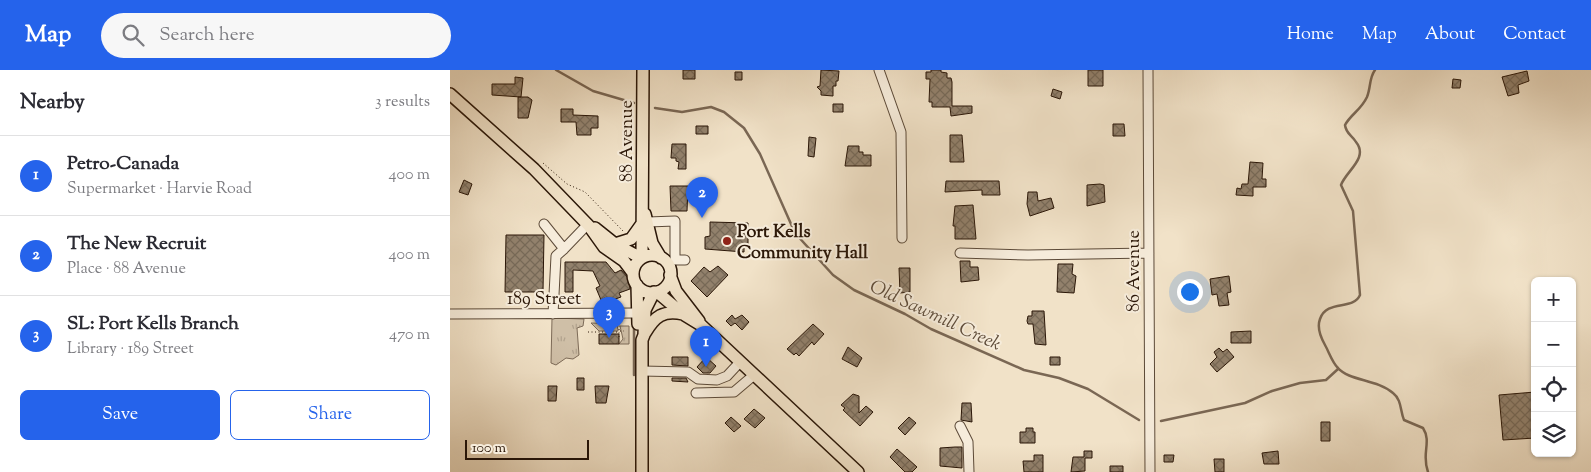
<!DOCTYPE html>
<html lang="en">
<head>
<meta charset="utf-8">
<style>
	body { margin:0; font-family:"Sorts Mill Goudy",serif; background:#f7f7f7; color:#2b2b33 }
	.controls { position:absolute; right:15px; bottom:15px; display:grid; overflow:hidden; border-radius:8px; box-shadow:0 1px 4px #0004 }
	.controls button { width:45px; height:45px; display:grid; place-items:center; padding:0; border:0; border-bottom:1px solid #e1e1e2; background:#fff; color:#2b2b33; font:25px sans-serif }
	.scale { position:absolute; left:15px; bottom:12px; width:124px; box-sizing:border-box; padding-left:5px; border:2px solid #2b1708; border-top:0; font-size:14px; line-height:18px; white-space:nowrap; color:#2b1708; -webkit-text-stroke:4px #f6ecdb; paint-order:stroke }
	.you { position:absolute; left:739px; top:221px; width:18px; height:18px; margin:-12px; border:4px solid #fff; border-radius:50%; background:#1a73e8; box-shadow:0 0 0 8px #1a73e833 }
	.badge { display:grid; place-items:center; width:32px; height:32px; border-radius:50%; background:#2563eb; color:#fff; font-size:16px; font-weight:700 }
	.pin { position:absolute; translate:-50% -41px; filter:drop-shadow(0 1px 2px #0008) }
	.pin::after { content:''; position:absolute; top:26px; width:18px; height:15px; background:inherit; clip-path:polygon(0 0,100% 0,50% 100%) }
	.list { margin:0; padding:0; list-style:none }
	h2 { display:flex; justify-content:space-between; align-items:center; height:65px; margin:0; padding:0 20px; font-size:21px }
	h2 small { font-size:16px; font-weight:400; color:#7c7c81 }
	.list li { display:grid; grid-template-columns:32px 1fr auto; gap:15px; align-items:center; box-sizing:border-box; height:80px; padding:0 20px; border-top:1px solid #e1e1e2 }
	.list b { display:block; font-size:19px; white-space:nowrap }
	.list p { margin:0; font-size:16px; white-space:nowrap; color:#7c7c81 }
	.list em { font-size:16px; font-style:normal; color:#7c7c81 }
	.actions { display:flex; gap:10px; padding:15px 20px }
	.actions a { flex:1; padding:11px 0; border:1px solid #2563eb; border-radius:8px; text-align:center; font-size:18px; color:#2563eb }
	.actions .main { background:#2563eb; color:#fff }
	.icon { flex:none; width:28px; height:28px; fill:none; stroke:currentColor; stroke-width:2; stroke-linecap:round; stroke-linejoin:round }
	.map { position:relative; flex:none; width:1141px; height:402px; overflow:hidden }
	header { display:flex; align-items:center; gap:30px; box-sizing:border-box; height:70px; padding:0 25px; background:#2563eb; color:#fff }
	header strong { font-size:24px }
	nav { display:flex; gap:28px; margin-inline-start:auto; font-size:18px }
	.search { width:350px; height:45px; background:#f7f7f7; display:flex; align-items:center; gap:12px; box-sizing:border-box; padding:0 18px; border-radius:28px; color:#7c7c81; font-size:19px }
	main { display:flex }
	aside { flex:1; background:#fff }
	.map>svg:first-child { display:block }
	.grass { fill:url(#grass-tufts); stroke:#7d6b58 }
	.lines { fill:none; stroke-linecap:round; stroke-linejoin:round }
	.stream { stroke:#7a6754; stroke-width:2.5 }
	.building { fill:url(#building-cross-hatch); stroke:#2b1708 }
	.minor-casing { stroke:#5c4a38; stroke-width:11 }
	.major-casing { stroke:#2b1708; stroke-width:14 }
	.path { stroke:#2b1708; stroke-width:1; stroke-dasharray:1 2.5; stroke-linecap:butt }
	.minor { stroke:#f6ecdb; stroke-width:9 }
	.major { stroke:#f1e2c8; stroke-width:11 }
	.poi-dot { fill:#8f2418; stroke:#f6ecdb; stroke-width:2 }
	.labels { text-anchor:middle; stroke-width:4; stroke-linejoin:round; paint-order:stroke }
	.street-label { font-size:18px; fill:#2b1708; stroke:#f6ecdb }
	.poi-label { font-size:18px; font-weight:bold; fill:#2b1708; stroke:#f6ecdb; text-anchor:start }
	.water-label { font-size:19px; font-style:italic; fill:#5f4d3b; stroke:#f6ecdb }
</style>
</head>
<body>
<header>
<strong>Map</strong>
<div class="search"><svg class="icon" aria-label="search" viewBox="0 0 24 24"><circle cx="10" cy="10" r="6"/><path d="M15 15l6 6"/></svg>Search here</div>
<nav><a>Home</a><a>Map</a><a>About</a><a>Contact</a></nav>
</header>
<main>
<aside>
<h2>Nearby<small>3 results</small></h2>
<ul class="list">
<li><span class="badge">1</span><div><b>Petro-Canada</b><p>Supermarket · Harvie Road</p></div><em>400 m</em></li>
<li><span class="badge">2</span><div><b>The New Recruit</b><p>Place · 88 Avenue</p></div><em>400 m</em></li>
<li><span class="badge">3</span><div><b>SL: Port Kells Branch</b><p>Library · 189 Street</p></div><em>470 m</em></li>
</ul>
<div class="actions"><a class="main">Save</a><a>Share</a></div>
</aside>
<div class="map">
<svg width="1141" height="402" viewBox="0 0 1141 402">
	<defs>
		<pattern id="grass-tufts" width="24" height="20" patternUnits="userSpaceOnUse" patternTransform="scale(1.25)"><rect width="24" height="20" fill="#cfbfa7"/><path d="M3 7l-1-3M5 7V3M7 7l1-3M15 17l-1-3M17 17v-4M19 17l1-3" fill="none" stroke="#b2a38e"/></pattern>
		<pattern id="building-cross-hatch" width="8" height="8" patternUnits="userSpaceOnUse" patternTransform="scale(1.25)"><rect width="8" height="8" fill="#92816c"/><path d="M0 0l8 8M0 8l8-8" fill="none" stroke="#776957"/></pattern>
	</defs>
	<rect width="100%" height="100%" fill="#f1e2c8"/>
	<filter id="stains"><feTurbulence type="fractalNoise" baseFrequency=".004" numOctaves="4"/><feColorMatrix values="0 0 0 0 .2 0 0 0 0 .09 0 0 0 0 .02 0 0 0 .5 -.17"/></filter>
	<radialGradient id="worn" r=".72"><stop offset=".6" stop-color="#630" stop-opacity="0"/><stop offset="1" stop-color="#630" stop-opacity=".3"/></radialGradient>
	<!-- grass -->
	<path class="grass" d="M 102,248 L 134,249 L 133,256 L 127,258 L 129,285 L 123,289 L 116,288 L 106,295 L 101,293 Z
		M 141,253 L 167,254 L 168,261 L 149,261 Z
		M 170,256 L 179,256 L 179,274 L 169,274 L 173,269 Z"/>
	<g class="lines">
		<!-- stream -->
		<path class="stream" d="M 106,0 L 143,21 L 184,33
			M 925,0 C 919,8 921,17 917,27 C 911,40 901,44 895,55 C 896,64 902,65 906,72 C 919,88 896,101 891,115 L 903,141 L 910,225 C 903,241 877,229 870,249 C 867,257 871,268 875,275 C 879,282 882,292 888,298 C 899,311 927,309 943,323 C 952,330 950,341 954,350 L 973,358 C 982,372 971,384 978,402
			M 205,38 L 232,42 L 261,37 L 274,42 L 294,58 L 310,84 L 345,163 L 383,205 L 404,220 L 455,244 L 481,259 L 574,300 L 609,308 L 638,319 L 689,350
			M 184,256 L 184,305
			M 711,351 L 795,333 L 822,321 L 850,313 L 876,310 L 888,299"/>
	</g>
	<!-- building -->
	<path class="building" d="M 233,0 L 245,0 L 245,9 L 233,9 Z
		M 371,0 L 389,1 L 388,11 L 386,11 L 386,16 L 383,16 L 383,26 L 371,25 L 371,21 L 367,17 L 370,16 Z
		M 481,0 L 491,0 L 491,2 L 497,3 L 497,8 L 501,8 L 502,12 L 502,36 L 522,36 L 522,43 L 501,46 L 500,37 L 482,37 L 482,32 L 479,32 L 480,9 L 476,9 L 476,2 L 481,2 Z
		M 638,0 L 653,0 L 653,16 L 638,16 Z
		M 1077,1 L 1079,11 L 1068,15 L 1069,23 L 1058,26 L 1052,7 Z
		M 285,2 L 292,2 L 292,10 L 285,10 Z
		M 65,7 L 73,8 L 71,27 L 42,25 L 42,14 L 65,14 Z
		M 1003,9 L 1011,10 L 1010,18 L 1002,18 Z
		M 603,19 L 612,22 L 610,29 L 601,26 Z
		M 68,27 L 78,27 L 82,30 L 78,48 L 68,48 Z
		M 383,34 L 393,34 L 393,42 L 383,42 Z
		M 111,39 L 123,39 L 123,45 L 148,46 L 148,58 L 141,58 L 141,65 L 127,65 L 126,52 L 111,52 Z
		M 663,54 L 674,54 L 675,66 L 663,66 Z
		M 246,56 L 258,56 L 258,64 L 246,64 Z
		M 500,65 L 512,65 L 514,92 L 500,92 Z
		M 359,67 L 366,68 L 364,87 L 358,86 Z
		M 222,74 L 236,74 L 236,99 L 228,99 L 229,92 L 226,91 L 226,88 L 221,88 Z
		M 398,76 L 409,76 L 409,82 L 413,82 L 413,85 L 421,85 L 421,96 L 395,96 Z
		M 800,92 L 813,93 L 812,109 L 816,109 L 816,117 L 803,117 L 803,126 L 786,125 L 787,118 L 791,119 L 792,114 L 798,114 Z
		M 14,110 L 22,114 L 18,125 L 9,122 Z
		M 496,111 L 549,111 L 550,125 L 532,125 L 532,120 L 495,122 Z
		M 650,114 L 654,115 L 655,132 L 637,136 L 637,115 Z
		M 220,116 L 238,116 L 237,141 L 221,141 Z
		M 578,122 L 587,122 L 588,131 L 601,128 L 604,138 L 580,146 L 577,134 Z
		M 523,135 L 526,169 L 505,169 L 505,156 L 503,156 L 505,136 Z
		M 260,152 L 298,153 L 298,176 L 294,176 L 294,182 L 255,179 L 255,167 L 260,166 Z
		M 56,165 L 94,165 L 93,222 L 55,222 Z
		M 510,191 L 520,191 L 520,197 L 528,197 L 529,210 L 511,212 Z
		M 115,192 L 156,192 L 165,203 L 171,200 L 179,209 L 180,219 L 169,223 L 171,227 L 157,232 L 155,228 L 151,230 L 146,218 L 150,216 L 143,201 L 123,200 L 123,222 L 115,222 Z
		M 608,194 L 623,194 L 622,204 L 626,206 L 624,223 L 607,222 Z
		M 268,196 L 278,205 L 257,227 L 241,211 L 254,197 L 260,202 Z
		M 449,198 L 460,198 L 460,222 L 450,223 Z
		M 779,206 L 781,222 L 777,223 L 779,235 L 769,236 L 767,224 L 762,225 L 760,209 Z
		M 582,241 L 594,241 L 596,275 L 585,274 L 583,254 L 578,254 L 577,251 L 578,246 L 582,246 Z
		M 282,245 L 285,249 L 292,245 L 299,252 L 292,260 L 285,253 L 281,256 L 276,251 Z
		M 363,254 L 374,264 L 364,275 L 362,272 L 349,286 L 346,283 L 344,285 L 337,279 Z
		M 801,261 L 801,273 L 781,273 L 781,262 Z
		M 149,264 L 169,264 L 169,274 L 149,274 Z
		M 398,277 L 412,288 L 407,297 L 392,289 Z
		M 769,278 L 773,282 L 777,279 L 784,287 L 767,302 L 760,294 L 767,287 L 764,282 Z
		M 222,287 L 238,287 L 238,296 L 222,295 Z
		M 256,287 L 266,296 L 260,303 L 253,303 L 247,297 Z
		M 600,287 L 610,287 L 610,295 L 600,295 Z
		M 127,308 L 134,308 L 134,320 L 127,320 Z
		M 222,308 L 236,308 L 238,312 L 222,311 Z
		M 98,316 L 107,316 L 106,331 L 98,331 Z
		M 145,316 L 159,316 L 156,333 L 146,333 Z
		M 1085,322 L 1085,368 L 1053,370 L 1049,325 Z
		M 403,324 L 409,326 L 409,343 L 416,336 L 423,342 L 410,356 L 393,340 L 395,338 L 391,335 Z
		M 512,333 L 521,333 L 522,352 L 511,350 Z
		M 304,339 L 315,348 L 305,358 L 294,349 Z
		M 281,347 L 291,356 L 284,362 L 275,353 Z
		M 459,347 L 466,353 L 455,365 L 448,358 Z
		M 871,352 L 880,352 L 880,371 L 871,371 Z
		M 576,358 L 583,358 L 583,362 L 585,362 L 585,373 L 570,373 L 570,362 L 576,362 Z
		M 505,377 L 512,377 L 512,398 L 490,396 L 490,378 Z
		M 447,379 L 467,397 L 462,402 L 455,402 L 440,387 Z
		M 634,381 L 642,381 L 642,388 L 635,388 L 635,401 L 621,402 L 623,387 L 634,387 Z
		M 828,381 L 829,394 L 814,394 L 812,383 Z
		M 584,385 L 593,385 L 593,402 L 574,402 L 573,391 L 584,391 Z
		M 714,385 L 724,385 L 723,392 L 714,392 Z
		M 764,389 L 774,389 L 774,402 L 765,402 Z
		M 660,396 L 673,396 L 673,402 L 660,402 Z"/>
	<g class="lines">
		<defs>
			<path id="minor" d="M 429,0 L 451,62 L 452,168
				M 698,0 L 700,402
				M 198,152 L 225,151 L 225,190 L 235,190
				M 94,154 L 114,179 L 138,154
				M 510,183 L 578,185 L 699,183
				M 0,244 L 187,243
				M 103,244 L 106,186 L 114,179
				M 192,301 L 238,302 L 248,309 L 267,310 L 277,306 L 290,292
				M 246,323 L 284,322 L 304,305
				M 510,356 L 518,372 L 519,402"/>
			<path id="major" d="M 0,24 L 84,99 L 139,156 L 154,177 L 174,191 L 183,203
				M 195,144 L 202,173 L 211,188
				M 145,158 L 165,174 L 191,188
				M 165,174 L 181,169 L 191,155
				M183 204a19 19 0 1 1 38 0a19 19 0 1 1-38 0Z
				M 192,187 L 193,0
				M 220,205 L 226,221 L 249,251
				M 187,215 L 188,254
				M 207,222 L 233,244 L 251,255 L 408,402
				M 195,263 C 205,246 213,240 233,244
				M 192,402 L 192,270 L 194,265 L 195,240 L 204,222"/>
		</defs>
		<!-- minor casing -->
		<use href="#minor" class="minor-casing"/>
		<!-- major casing -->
		<use href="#major" class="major-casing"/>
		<!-- path -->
		<path class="path" d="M 93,93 L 117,114 L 135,122 L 173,161
			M 170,261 L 174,261
			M 138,262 L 169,262
			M 169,267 L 169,252"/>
		<!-- minor -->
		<use href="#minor" class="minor"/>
		<!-- major -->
		<use href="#major" class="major"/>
	</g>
	<!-- markers -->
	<circle class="poi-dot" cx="277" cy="171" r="5"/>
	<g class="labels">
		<!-- street labels -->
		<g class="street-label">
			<text transform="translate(176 71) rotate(-90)" y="6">88 Avenue</text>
			<text transform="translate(683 201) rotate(-90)" y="6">86 Avenue</text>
			<text x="94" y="234">189 Street</text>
		</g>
		<!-- poi labels -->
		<g class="poi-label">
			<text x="287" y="167">Port Kells<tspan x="287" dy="21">Community Hall</tspan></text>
		</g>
		<!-- water labels -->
		<g class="water-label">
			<text transform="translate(486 244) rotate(25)" y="7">Old Sawmill Creek</text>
		</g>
	</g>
	<rect width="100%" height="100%" filter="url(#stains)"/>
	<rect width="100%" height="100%" fill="url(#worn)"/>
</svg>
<div class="controls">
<button>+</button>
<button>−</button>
<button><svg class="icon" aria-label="locate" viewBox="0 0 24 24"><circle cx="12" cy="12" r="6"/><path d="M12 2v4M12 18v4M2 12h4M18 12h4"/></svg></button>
<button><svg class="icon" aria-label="layers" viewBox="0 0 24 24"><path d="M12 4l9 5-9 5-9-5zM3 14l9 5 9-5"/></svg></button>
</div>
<div class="scale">100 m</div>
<div class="you"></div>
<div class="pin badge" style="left:256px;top:297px">1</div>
<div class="pin badge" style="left:252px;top:148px">2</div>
<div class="pin badge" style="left:159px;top:268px">3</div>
</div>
</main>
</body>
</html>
